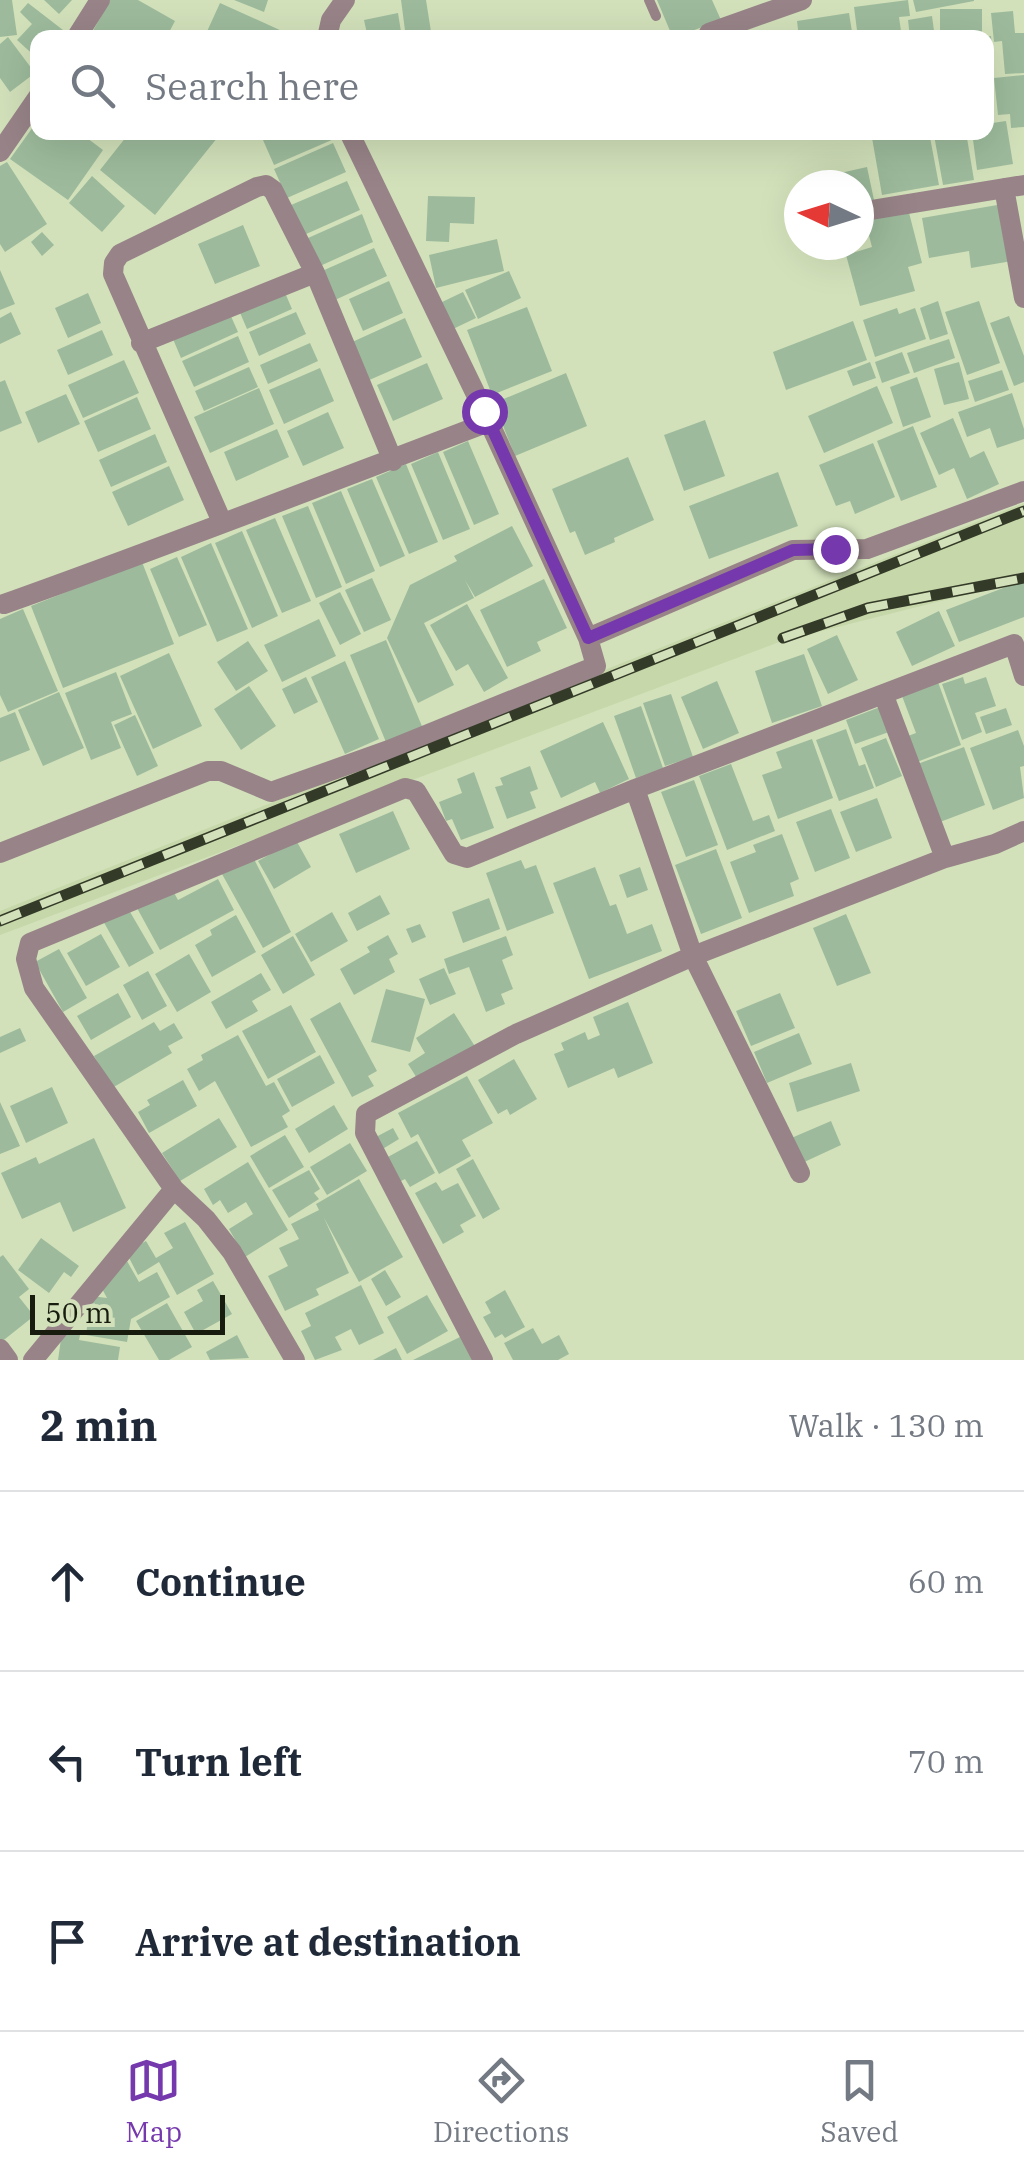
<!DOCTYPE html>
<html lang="en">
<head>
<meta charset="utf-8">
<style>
	body { margin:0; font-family:"IBM Plex Serif",serif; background:#f2f2f3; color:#1f2937 }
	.compass { position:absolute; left:784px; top:170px; width:90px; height:90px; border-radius:50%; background:#fff; box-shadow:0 10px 40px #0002; rotate:274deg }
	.scale { position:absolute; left:30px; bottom:25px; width:195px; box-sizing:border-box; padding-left:10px; border:5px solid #171c0e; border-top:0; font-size:28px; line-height:35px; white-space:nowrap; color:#171c0e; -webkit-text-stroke:8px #d2e1ba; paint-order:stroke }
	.stop { position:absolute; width:30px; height:30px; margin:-22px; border:8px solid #7538ad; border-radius:50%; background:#fff }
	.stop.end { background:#7538ad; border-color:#fff; box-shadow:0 2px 10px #0008 }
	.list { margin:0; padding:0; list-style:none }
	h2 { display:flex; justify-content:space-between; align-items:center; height:130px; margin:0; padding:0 40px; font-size:42px }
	h2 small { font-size:32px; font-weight:400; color:#747a83 }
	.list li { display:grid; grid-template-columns:65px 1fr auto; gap:30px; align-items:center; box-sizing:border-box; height:180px; padding:0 40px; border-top:2px solid #e0e1e3 }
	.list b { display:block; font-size:38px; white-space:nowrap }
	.list em { font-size:32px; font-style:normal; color:#747a83 }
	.icon { flex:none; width:55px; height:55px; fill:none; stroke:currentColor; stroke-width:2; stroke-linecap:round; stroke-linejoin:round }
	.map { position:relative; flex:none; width:1024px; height:1360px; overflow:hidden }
	.search { position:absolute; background:#fff; box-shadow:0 10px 40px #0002; left:30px; right:30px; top:30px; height:110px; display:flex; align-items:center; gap:25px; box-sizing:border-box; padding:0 35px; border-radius:20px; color:#747a83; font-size:38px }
	.sheet { height:670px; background:#fff }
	nav { display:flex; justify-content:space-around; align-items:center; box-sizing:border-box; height:140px; border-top:2px solid #e0e1e3; background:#fff; font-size:28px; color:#747a83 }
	nav a { display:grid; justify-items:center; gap:5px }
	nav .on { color:#7538ad }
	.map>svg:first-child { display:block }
	.built { fill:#c6d7a9 }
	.building { fill:#9dbb9c }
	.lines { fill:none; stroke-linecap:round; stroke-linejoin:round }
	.service { stroke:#988488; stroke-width:10 }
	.minor { stroke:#988488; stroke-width:20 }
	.rail-casing { stroke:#343a28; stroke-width:11 }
	.rail { stroke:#d2e1ba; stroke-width:8; stroke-dasharray:22; stroke-linecap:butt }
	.route { stroke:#7538ad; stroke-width:12 }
</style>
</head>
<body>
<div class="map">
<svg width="1024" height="1360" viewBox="0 0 1024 1360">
	<rect width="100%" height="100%" fill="#d2e1ba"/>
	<!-- built -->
	<path class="built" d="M 1024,503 L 1024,580 L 782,641 L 0,935 L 0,911 Z"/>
	<!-- building -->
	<path class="building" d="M 0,0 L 12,0 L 17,35 L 0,37 Z
		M 44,0 L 72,0 L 59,14 Z
		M 110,0 L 138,0 L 175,21 L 166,38 L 89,38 Z
		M 234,0 L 268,0 L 264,12 Z
		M 401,0 L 426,0 L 432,38 L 406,38 Z
		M 657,0 L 712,0 L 721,20 L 673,38 Z
		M 908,0 L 910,16 L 899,17 L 902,38 L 858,38 L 854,7 Z
		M 913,0 L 974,0 L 974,1 L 916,12 Z
		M 28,3 L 63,30 L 55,38 L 38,38 L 38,59 L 17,40 L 32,24 L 20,12 Z
		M 220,3 L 282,31 L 279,38 L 204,38 Z
		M 940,9 L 982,9 L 982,34 L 940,38 Z
		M 1013,11 L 1015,33 L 1024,33 L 1024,73 L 1005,74 L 1002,41 L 994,42 L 991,13 Z
		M 398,13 L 402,38 L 368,38 L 364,20 Z
		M 849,13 L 853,38 L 799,38 L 797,21 Z
		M 932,16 L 935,38 L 910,38 L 908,20 Z
		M 991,36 L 994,72 L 986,73 L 986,37 Z
		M 8,37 L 35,73 L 10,92 L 0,78 L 0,44 Z
		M 1024,75 L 1024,127 L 1011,128 L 1010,114 L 998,115 L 994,78 Z
		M 38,120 L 38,132 L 79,132 L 103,150 L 68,200 L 10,159 Z
		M 1006,121 L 1013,164 L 977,170 L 972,132 L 986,132 L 986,124 Z
		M 130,132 L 222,132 L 155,215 L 100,170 Z
		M 279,132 L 331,132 L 334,139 L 274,165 L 263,140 Z
		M 871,132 L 929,132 L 939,185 L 882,195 Z
		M 947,132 L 966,132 L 974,180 L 943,185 L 934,135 Z
		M 333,143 L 346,172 L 287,198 L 274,169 Z
		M 7,162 L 47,224 L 5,252 L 0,244 L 0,166 Z
		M 867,167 L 874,200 L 859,204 L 859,185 L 820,185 L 818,178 Z
		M 92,176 L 125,206 L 102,232 L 69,203 Z
		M 347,181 L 360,210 L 304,235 L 291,205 Z
		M 428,196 L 475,197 L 474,224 L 450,223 L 449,242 L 426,241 Z
		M 1003,204 L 1012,261 L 971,268 L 969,251 L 929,258 L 922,218 Z
		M 907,205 L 922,263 L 908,267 L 915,291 L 860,306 L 846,255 L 872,247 L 864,217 Z
		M 362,214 L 373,242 L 320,266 L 308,238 Z
		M 243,225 L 260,266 L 215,284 L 198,244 Z
		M 42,232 L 54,245 L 42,256 L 31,242 Z
		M 497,239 L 504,271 L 436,288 L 429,255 Z
		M 374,248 L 387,276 L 335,300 L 322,271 Z
		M 0,270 L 15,304 L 0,310 Z
		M 509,271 L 521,298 L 478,319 L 465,290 Z
		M 389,281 L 403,313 L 363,331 L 349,299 Z
		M 283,288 L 292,309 L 247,329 L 238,308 Z
		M 463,292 L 476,318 L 453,329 L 440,303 Z
		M 88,293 L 101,323 L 68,338 L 55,308 Z
		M 938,301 L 948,334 L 930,340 L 920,308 Z
		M 979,301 L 1000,363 L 967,375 L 945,312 Z
		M 527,307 L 552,371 L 492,395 L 467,330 Z
		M 897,308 L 899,314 L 915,308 L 926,339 L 875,357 L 863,320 Z
		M 11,312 L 21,334 L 0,344 L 0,318 Z
		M 296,312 L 306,334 L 259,356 L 249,332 Z
		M 230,314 L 238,332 L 181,358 L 173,339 Z
		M 1009,316 L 1024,356 L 1024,382 L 1014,386 L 990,323 Z
		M 405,318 L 422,357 L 367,381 L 350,343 Z
		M 853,321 L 867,360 L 786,390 L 773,352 Z
		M 102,330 L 113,355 L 68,375 L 57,350 Z
		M 238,336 L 249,362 L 194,387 L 182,361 Z
		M 949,339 L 955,358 L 914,373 L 907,353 Z
		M 310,343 L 318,361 L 268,384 L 260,365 Z
		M 902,352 L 910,373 L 882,383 L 875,362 Z
		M 124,360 L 139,393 L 83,418 L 68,385 Z
		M 870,362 L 876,378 L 853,386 L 847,371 Z
		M 959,362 L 969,399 L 944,405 L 934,369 Z
		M 427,363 L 443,399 L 393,421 L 377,385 Z
		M 249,367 L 258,387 L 204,411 L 195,391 Z
		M 320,368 L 334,401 L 284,424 L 269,390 Z
		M 1002,370 L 1009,390 L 975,402 L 968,381 Z
		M 566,373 L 587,426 L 515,456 L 494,403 Z
		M 917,377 L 931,417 L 903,427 L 890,387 Z
		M 5,380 L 22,423 L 0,432 L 0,382 Z
		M 877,386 L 893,423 L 824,453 L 808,416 Z
		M 259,388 L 274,424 L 210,453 L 194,417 Z
		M 1012,393 L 1024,429 L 1024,439 L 997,448 L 990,428 L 967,437 L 958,412 Z
		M 66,394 L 80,424 L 38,443 L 25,412 Z
		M 137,397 L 151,429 L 98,452 L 84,421 Z
		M 328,412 L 344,448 L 303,466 L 287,431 Z
		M 953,418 L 970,458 L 984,451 L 999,484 L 967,499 L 954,468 L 939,475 L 920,433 Z
		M 705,420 L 725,476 L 684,491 L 664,435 Z
		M 913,426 L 937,487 L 901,501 L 877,441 Z
		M 277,429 L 289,457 L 236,481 L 224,452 Z
		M 155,434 L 167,462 L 111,487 L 99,460 Z
		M 468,441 L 499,514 L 474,525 L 443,452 Z
		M 873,443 L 895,497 L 855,514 L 850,501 L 836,506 L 819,465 Z
		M 438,452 L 470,529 L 443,540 L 411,464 Z
		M 628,457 L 654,520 L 614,538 L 615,542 L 585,555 L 575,531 L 570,533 L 552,489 Z
		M 406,464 L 438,542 L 409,554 L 376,477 Z
		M 169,466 L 184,500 L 128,526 L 112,492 Z
		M 778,472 L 798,526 L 709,559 L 689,506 Z
		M 372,479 L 405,556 L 380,567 L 347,489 Z
		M 341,491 L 375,571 L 346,584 L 312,503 Z
		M 308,506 L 342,587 L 316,598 L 282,516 Z
		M 275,518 L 311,601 L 282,613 L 246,530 Z
		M 512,526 L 533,566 L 475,597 L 465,580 L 474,598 L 424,623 L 454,685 L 418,703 L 387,638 L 410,585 L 457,561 L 454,556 Z
		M 242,531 L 278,616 L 252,628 L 215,543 Z
		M 211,543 L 248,629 L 217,642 L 181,557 Z
		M 177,557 L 207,625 L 179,637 L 150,569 Z
		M 142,562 L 174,644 L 63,688 L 31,606 Z
		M 372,578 L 391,620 L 364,632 L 345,590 Z
		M 544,579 L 567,628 L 537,642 L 541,651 L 507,667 L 480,610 Z
		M 1024,580 L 1024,617 L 959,642 L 946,610 Z
		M 340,592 L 361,634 L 340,645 L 319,603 Z
		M 467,604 L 508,678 L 484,692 L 468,664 L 456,671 L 430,625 Z
		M 23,609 L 58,691 L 8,712 L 0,695 L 0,619 Z
		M 939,611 L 955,646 L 912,666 L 896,632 Z
		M 319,619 L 336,656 L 282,682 L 264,645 Z
		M 837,635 L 858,680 L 828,694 L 807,649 Z
		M 386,640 L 424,731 L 388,747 L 350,655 Z
		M 248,641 L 268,671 L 236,691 L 217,662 Z
		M 169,653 L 202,726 L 153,749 L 120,676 Z
		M 804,654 L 822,706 L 772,723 L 755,671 Z
		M 345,661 L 379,739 L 345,754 L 311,677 Z
		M 116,672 L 132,714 L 111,722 L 121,748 L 91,760 L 65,693 Z
		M 306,677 L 318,702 L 294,714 L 282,689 Z
		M 963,677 L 965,684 L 986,677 L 996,706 L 975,713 L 982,732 L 962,740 L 942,684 Z
		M 717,681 L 739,733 L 703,749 L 681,697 Z
		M 938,682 L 961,745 L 917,762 L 908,736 L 916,733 L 902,696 Z
		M 249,686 L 276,726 L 241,750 L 214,709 Z
		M 59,692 L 84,748 L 43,766 L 18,710 Z
		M 671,694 L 693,757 L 665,766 L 643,703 Z
		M 641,706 L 663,768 L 636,778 L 614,716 Z
		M 880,707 L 889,732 L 855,744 L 846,720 Z
		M 1006,708 L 1012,725 L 986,734 L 980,717 Z
		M 15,712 L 30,750 L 0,762 L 0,718 Z
		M 135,715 L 158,766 L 137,776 L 114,725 Z
		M 603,722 L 629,779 L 600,793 L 595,782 L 561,798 L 540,751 Z
		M 846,729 L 859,766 L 865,764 L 874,788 L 839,801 L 816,740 Z
		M 1018,730 L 1024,746 L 1024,766 L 1020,767 L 1024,798 L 993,810 L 970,748 Z
		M 886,738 L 902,776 L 876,787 L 861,748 Z
		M 812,739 L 833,798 L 778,819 L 762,775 L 782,768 L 776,752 Z
		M 964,747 L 985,805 L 940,822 L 912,766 Z
		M 731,764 L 753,821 L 769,815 L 775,831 L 727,850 L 699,776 Z
		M 530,766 L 538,789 L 530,792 L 536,808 L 507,819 L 495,787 L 503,785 L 500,778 Z
		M 474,772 L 494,828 L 461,840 L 452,819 L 446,821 L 439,802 L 462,793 L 457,779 Z
		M 694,780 L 718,845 L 686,857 L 661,792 Z
		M 877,798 L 892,838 L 856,852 L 840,812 Z
		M 831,809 L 850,858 L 815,872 L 796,822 Z
		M 393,811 L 410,849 L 356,873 L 339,834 Z
		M 782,834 L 799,879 L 790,883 L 794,896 L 749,913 L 730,862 L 756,852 L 753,845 Z
		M 296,840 L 311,867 L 274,889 L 258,861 Z
		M 716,849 L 742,918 L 701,934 L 675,865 Z
		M 253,857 L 291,932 L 263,948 L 222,874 Z
		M 521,860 L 525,869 L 536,865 L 554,913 L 507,931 L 486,873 Z
		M 595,867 L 610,906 L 616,904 L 627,934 L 652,924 L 662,951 L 589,979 L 553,883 Z
		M 640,867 L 648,890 L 627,898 L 619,875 Z
		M 218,879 L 234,910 L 160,950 L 137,908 L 172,889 L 178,900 Z
		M 380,895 L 390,914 L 357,931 L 348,913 Z
		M 489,898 L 500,929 L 463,943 L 452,912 Z
		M 126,905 L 154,953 L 129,967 L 102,919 Z
		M 332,912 L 348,941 L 311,962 L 295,934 Z
		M 846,914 L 871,973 L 837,986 L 813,928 Z
		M 236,915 L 256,952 L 212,977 L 195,945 L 212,935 L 210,930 Z
		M 420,924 L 426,937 L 412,943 L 406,929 Z
		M 101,934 L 120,967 L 86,986 L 67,953 Z
		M 388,935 L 398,954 L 389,959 L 395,972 L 354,995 L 340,969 L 370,952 L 367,947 Z
		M 293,936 L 315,975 L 283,994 L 261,955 Z
		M 506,936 L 513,955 L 502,960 L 513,989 L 501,994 L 505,1004 L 486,1012 L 469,967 L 449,974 L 444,959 Z
		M 59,949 L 87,998 L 63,1012 L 35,962 Z
		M 189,954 L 211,992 L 177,1012 L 155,974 Z
		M 444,968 L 456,994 L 430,1005 L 419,979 Z
		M 148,971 L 167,1006 L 142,1020 L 123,985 Z
		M 261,973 L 271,990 L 252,1001 L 258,1011 L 226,1029 L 211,1002 Z
		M 386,989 L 425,999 L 410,1052 L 371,1042 Z
		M 118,993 L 131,1017 L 91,1040 L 77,1016 Z
		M 780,993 L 795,1028 L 751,1046 L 736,1011 Z
		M 340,1002 L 377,1071 L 368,1076 L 374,1086 L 352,1097 L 310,1019 Z
		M 628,1002 L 653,1063 L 618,1078 L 614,1068 L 568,1088 L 554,1054 L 564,1050 L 561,1043 L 585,1032 L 588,1040 L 600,1035 L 593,1017 Z
		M 291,1005 L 316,1052 L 268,1079 L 242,1031 Z
		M 454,1013 L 476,1048 L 420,1083 L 408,1064 L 425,1053 L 416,1038 Z
		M 154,1022 L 160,1031 L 174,1023 L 183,1038 L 168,1046 L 172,1053 L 112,1088 L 94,1056 Z
		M 20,1028 L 26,1041 L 0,1053 L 0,1037 Z
		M 799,1033 L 812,1064 L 767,1083 L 754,1052 Z
		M 238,1035 L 266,1086 L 274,1082 L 290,1111 L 282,1116 L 288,1127 L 251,1147 L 215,1081 L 199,1091 L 187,1069 L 203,1060 L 201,1055 Z
		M 320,1055 L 335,1083 L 292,1107 L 277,1079 Z
		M 514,1059 L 537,1099 L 510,1115 L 507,1109 L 498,1114 L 478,1080 Z
		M 851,1063 L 860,1091 L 797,1112 L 789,1083 Z
		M 467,1076 L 493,1123 L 462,1140 L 471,1156 L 439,1174 L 418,1134 L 411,1138 L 398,1113 Z
		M 183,1080 L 197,1106 L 149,1133 L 138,1112 L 150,1105 L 147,1100 Z
		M 52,1087 L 68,1123 L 26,1143 L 10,1106 Z
		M 0,1102 L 20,1146 L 0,1154 Z
		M 334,1105 L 348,1129 L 309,1153 L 295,1129 Z
		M 219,1118 L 237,1147 L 180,1181 L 162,1153 Z
		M 831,1121 L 841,1145 L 800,1164 L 789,1139 Z
		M 393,1128 L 399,1139 L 381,1150 L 374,1138 Z
		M 285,1135 L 304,1167 L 269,1188 L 250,1156 Z
		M 94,1138 L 126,1208 L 73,1232 L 60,1202 L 22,1219 L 1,1173 L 36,1157 L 39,1164 Z
		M 417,1141 L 435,1173 L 410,1187 L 405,1179 L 399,1182 L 386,1158 Z
		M 350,1143 L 367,1171 L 327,1195 L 310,1167 Z
		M 473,1159 L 500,1209 L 483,1219 L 456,1169 Z
		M 248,1162 L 288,1230 L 245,1257 L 229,1229 L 253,1214 L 246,1202 L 228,1213 L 220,1200 L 213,1205 L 204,1189 Z
		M 309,1170 L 320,1189 L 314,1193 L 319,1199 L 289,1218 L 272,1190 Z
		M 359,1179 L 403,1257 L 359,1282 L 324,1218 L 349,1273 L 316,1289 L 319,1295 L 285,1311 L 268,1276 L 288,1266 L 279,1248 L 299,1239 L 291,1224 L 319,1210 L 316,1204 Z
		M 436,1182 L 442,1191 L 458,1183 L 476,1216 L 460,1225 L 464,1232 L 443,1244 L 415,1193 Z
		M 185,1222 L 214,1274 L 177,1295 L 159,1262 L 138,1275 L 126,1252 L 146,1241 L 156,1258 L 173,1248 L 164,1233 Z
		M 41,1238 L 79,1266 L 71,1277 L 64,1272 L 49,1293 L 18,1270 Z
		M 123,1254 L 139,1282 L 157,1272 L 170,1297 L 131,1319 L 127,1342 L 86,1335 L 91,1296 L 107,1298 L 100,1285 Z
		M 3,1255 L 29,1289 L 19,1297 L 34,1316 L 0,1343 L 0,1257 Z
		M 385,1270 L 401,1297 L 386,1306 L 371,1279 Z
		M 213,1281 L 232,1314 L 196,1334 L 184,1312 L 203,1301 L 197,1290 Z
		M 361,1285 L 384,1333 L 359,1345 L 351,1329 L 335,1337 L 342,1350 L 315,1360 L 301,1331 L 311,1326 L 305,1313 Z
		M 505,1290 L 525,1327 L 505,1338 L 502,1334 L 495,1338 L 483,1317 L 491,1313 L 485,1302 Z
		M 427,1295 L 448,1331 L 407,1354 L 387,1317 Z
		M 167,1303 L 192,1347 L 169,1360 L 159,1360 L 136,1321 Z
		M 533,1328 L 542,1344 L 559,1335 L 569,1354 L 558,1360 L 513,1360 L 504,1343 Z
		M 62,1332 L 80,1335 L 79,1340 L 120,1347 L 118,1360 L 58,1360 Z
		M 237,1335 L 249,1358 L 210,1360 L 206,1352 Z
		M 462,1336 L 474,1360 L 413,1360 Z
		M 396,1348 L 402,1360 L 373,1360 Z"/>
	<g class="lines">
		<!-- service -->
		<path class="service" d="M 649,0 L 656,16"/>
		<!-- minor -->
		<path class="minor" d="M 709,33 L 802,0
			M 76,38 L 100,0
			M 327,38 L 331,20 L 345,0
			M 0,152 L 38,97
			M 1004,188 L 1024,298
			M 859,212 L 1024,185
			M 141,343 L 315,273
			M 222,522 L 113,274 L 114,263 L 120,254 L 257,187 L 266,185 L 273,190 L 315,273 L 393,461
			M 4,604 C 167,546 328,483 489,422
			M 588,638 L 793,550 L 867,549 L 1024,491
			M 884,696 L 945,858
			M 635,789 L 693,956 L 800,1173
			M 0,853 L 208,771 L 221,771 L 271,792 L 389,750 L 596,666 L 588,638 L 484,411 L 349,132
			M 0,1349 L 8,1360
			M 33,1360 L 174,1189
			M 295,1360 L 232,1252 L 206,1219 L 174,1189 L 34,988 L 26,959 L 30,943 L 405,788 L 416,791 L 454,854 L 467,858 L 635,789 L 1014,644 L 1024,676
			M 483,1360 L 365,1133 L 366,1114 L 516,1034 L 693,956 L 945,858 L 995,844 L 1024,831"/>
		<defs>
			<path id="rail" d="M 783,638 L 868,608 L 1024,578
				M 0,921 L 1024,511"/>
		</defs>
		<!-- rail casing -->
		<use href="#rail" class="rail-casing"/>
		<!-- rail -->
		<use href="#rail" class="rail"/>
	</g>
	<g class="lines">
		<!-- route -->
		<path class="route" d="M 484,411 L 588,638 L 793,550 L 835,549"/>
	</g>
</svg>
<svg class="compass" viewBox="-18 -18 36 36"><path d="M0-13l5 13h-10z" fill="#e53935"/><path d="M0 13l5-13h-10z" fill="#747a83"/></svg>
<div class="scale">50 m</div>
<div class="stop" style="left:484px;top:411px"></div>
<div class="stop end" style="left:835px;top:549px"></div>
<div class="search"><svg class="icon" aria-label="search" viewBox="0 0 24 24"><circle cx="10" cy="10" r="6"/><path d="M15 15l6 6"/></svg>Search here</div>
</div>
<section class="sheet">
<h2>2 min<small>Walk · 130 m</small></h2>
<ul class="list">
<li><svg class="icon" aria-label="ahead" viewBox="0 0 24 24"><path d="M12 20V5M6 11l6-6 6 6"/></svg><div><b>Continue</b></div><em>60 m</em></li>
<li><svg class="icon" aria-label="left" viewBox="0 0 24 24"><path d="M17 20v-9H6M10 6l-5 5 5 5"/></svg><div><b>Turn left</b></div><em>70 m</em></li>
<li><svg class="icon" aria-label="arrive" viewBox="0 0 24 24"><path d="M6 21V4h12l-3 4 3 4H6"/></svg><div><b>Arrive at destination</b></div></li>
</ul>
</section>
<nav>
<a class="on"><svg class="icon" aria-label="map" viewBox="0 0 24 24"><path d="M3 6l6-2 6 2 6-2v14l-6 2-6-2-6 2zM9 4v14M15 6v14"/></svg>Map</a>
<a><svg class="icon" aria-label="directions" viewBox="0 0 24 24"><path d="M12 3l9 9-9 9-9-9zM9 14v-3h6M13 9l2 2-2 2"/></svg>Directions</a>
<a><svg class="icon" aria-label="saved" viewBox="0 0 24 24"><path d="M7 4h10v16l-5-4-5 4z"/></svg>Saved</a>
</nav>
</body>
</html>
